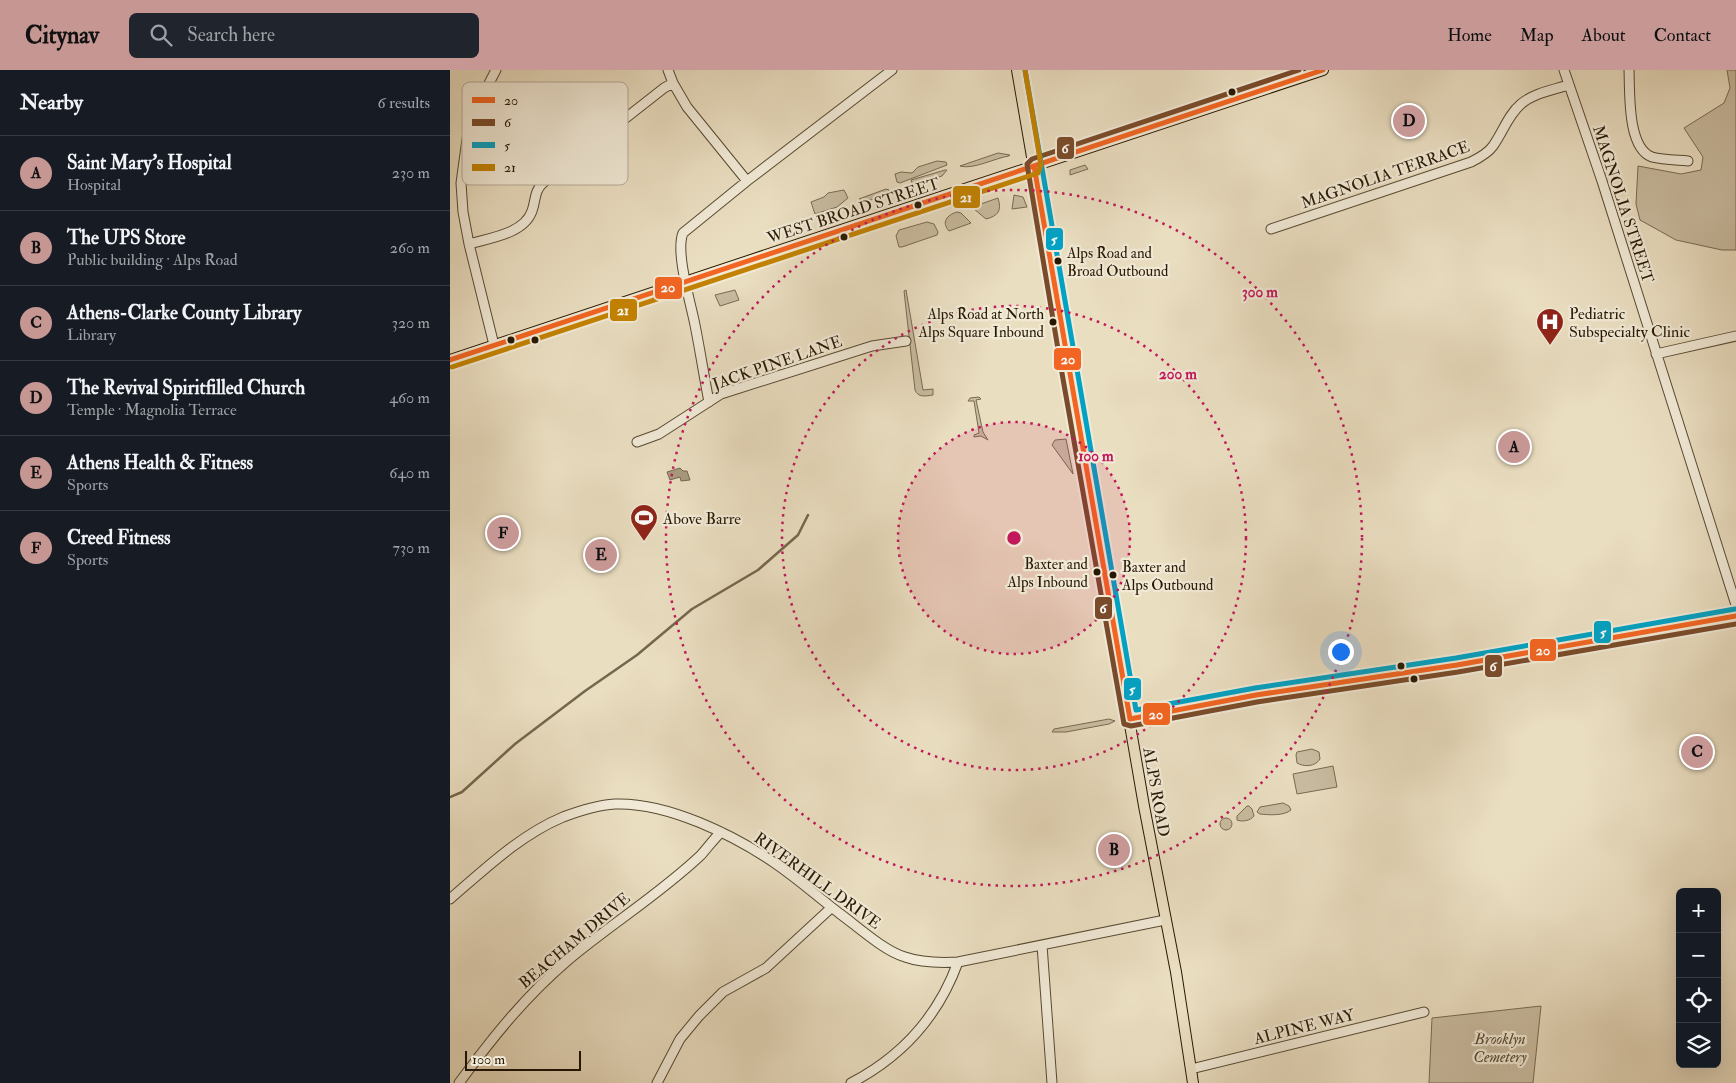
<!DOCTYPE html>
<html lang="en">
<head>
<meta charset="utf-8">
<style>
	body { margin:0; font-family:"IM FELL Double Pica",serif; background:#20242c; color:#f1f3f6 }
	.controls { position:absolute; right:15px; bottom:15px; display:grid; overflow:hidden; border-radius:8px; box-shadow:0 5px 20px #0002 }
	.controls button { width:45px; height:45px; display:grid; place-items:center; padding:0; border:0; border-bottom:1px solid #363941; background:#171b24; color:#f1f3f6; font:25px sans-serif }
	.scale { position:absolute; left:15px; bottom:12px; width:116px; box-sizing:border-box; padding-left:5px; border:2px solid #281803; border-top:0; font-size:14px; line-height:18px; white-space:nowrap; color:#281803; -webkit-text-stroke:4px #f1ead7; paint-order:stroke }
	.you { position:absolute; left:890px; top:581px; width:18px; height:18px; margin:-12px; border:4px solid #fff; border-radius:50%; background:#1a73e8; box-shadow:0 0 0 8px #1a73e833 }
	.badge { display:grid; place-items:center; width:32px; height:32px; border-radius:50%; background:#c59692; color:#111; font-size:16px; font-weight:700 }
	.pin { position:absolute; translate:-50% -50%; border:2px solid #fff; box-shadow:0 1px 5px #0006 }
	.list { margin:0; padding:0; list-style:none }
	h2 { display:flex; justify-content:space-between; align-items:center; height:65px; margin:0; padding:0 20px; font-size:21px }
	h2 small { font-size:16px; font-weight:400; color:#9ea1a6 }
	.list li { display:grid; grid-template-columns:32px 1fr auto; gap:15px; align-items:center; box-sizing:border-box; height:75px; padding:0 20px; border-top:1px solid #363941 }
	.list b { display:block; font-size:19px; white-space:nowrap }
	.list p { margin:0; font-size:16px; white-space:nowrap; color:#9ea1a6 }
	.list em { font-size:16px; font-style:normal; color:#9ea1a6 }
	.icon { flex:none; width:28px; height:28px; fill:none; stroke:currentColor; stroke-width:2; stroke-linecap:round; stroke-linejoin:round }
	.map { position:relative; flex:none; width:1286px; height:1013px; overflow:hidden }
	header { display:flex; align-items:center; gap:30px; box-sizing:border-box; height:70px; padding:0 25px; background:#c59692; color:#111 }
	header strong { font-size:24px }
	nav { display:flex; gap:28px; margin-inline-start:auto; font-size:18px }
	.search { width:350px; height:45px; background:#20242c; display:flex; align-items:center; gap:12px; box-sizing:border-box; padding:0 18px; border-radius:8px; color:#9ea1a6; font-size:19px }
	main { display:flex }
	aside { flex:1; background:#171b24 }
	.map>svg:first-child { display:block }
	.green { fill:#c9bca1; stroke:#786a52 }
	.water { fill:#a89b80; stroke:#75674e }
	.lines { fill:none; stroke-linecap:round; stroke-linejoin:round }
	.stream { stroke:#75674e; stroke-width:2.5 }
	.minor-casing { stroke:#584a32; stroke-width:11 }
	.major-casing { stroke:#281803; stroke-width:12 }
	.minor { stroke:#f1ead7; stroke-width:9 }
	.major { stroke:#eadec1; stroke-width:10 }
	.bus-1-casing { stroke:#f1ead7; stroke-width:9 }
	.bus-2-casing { stroke:#f1ead7; stroke-width:9 }
	.bus-3-casing { stroke:#f1ead7; stroke-width:9 }
	.bus-4-casing { stroke:#f1ead7; stroke-width:9 }
	.bus-1 { stroke:#f26522; stroke-width:5 }
	.bus-2 { stroke:#7a4b2a; stroke-width:5 }
	.bus-3 { stroke:#02a2c4; stroke-width:5 }
	.bus-4 { stroke:#c38201; stroke-width:5 }
	.ring { fill:none; stroke:#c2185b; stroke-width:2.5; stroke-dasharray:2.5 5 }
	.bus-dot { fill:#281803; stroke:#f1ead7; stroke-width:2 }
	.labels { text-anchor:middle; stroke-width:4.5; stroke-linejoin:round; paint-order:stroke }
	.bus-label { font-size:15px; fill:#281803; stroke:#f1ead7; text-anchor:start }
	.street-label { font-size:16px; fill:#281803; stroke:#f1ead7 }
	.poi-label { font-size:16px; fill:#281803; stroke:#f1ead7; text-anchor:start }
	.park-label { font-size:16px; font-style:italic; fill:#584932; stroke:#f1ead7 }
	.key { fill:#f1ead7; stroke:#b5ab97; stroke-width:1 }
	.key-label { font-size:14px; fill:#281803 }
	.centre { fill:#c2185b; stroke:#f1ead7; stroke-width:2.5 }
	.ring-label { font-size:15px; text-anchor:middle; font-weight:bold; fill:#c2185b; stroke:#f1ead7; stroke-width:4.5; stroke-linejoin:round; paint-order:stroke }
	.line-badge { stroke:#f1ead7; stroke-width:2 }
	.badge-label { font-size:14px; text-anchor:middle; font-weight:bold; fill:#fff }
</style>
</head>
<body>
<header>
<strong>Citynav</strong>
<div class="search"><svg class="icon" aria-label="search" viewBox="0 0 24 24"><circle cx="10" cy="10" r="6"/><path d="M15 15l6 6"/></svg>Search here</div>
<nav><a>Home</a><a>Map</a><a>About</a><a>Contact</a></nav>
</header>
<main>
<aside>
<h2>Nearby<small>6 results</small></h2>
<ul class="list">
<li><span class="badge">A</span><div><b>Saint Mary's Hospital</b><p>Hospital</p></div><em>230 m</em></li>
<li><span class="badge">B</span><div><b>The UPS Store</b><p>Public building · Alps Road</p></div><em>260 m</em></li>
<li><span class="badge">C</span><div><b>Athens-Clarke County Library</b><p>Library</p></div><em>320 m</em></li>
<li><span class="badge">D</span><div><b>The Revival Spiritfilled Church</b><p>Temple · Magnolia Terrace</p></div><em>460 m</em></li>
<li><span class="badge">E</span><div><b>Athens Health &amp; Fitness</b><p>Sports</p></div><em>640 m</em></li>
<li><span class="badge">F</span><div><b>Creed Fitness</b><p>Sports</p></div><em>730 m</em></li>
</ul>
</aside>
<div class="map">
<svg width="1286" height="1013" viewBox="0 0 1286 1013">
	<rect width="100%" height="100%" fill="#eadec1"/>
	<filter id="stains"><feTurbulence type="fractalNoise" baseFrequency=".004" numOctaves="4"/><feColorMatrix values="0 0 0 0 .2 0 0 0 0 .09 0 0 0 0 .02 0 0 0 .5 -.17"/></filter>
	<radialGradient id="worn" r=".72"><stop offset=".6" stop-color="#630" stop-opacity="0"/><stop offset="1" stop-color="#630" stop-opacity=".3"/></radialGradient>
	<!-- green -->
	<path class="green" d="M 1277,0 L 1286,0 L 1286,180 L 1272,180 L 1226,170 L 1190,150 L 1186,134 L 1188,96 L 1231,104 L 1251,100 L 1253,87 L 1234,58 L 1274,33 L 1280,18 Z
		M 548,83 L 560,85 L 559,86 C 545,88 523,100 510,96 Z
		M 487,91 L 496,92 L 497,95 L 450,113 L 447,112 L 445,104 L 451,102 L 462,103 L 468,97 Z
		M 635,95 L 638,99 L 620,105 L 620,100 Z
		M 495,100 L 497,100 L 492,106 L 463,115 L 461,110 Z
		M 436,119 L 439,120 C 436,127 417,133 409,129 Z
		M 394,120 L 398,128 L 387,137 L 365,144 L 361,132 L 374,127 L 378,123 Z
		M 564,125 L 573,127 L 577,137 L 562,139 Z
		M 548,128 C 552,141 548,146 536,149 L 524,139 L 525,136 Z
		M 507,142 L 511,143 L 521,153 L 499,161 C 491,152 497,145 507,142 Z
		M 477,152 L 484,154 L 488,162 L 487,165 L 452,177 L 449,177 L 446,166 L 449,160 Z
		M 285,220 L 289,230 L 270,236 L 265,225 Z
		M 456,220 L 473,320 L 483,319 L 483,325 C 476,326 468,328 465,320 L 454,221 Z
		M 529,327 L 531,329 L 526,330 L 533,362 L 538,370 L 531,366 L 524,367 L 524,365 L 529,363 L 524,331 L 518,331 L 520,328 Z
		M 616,369 L 623,404 L 602,375 L 605,370 Z
		M 659,649 L 665,651 L 659,654 L 616,662 L 602,662 L 604,659 Z
		M 862,679 L 869,682 L 870,689 C 865,697 854,697 847,693 L 846,685 L 847,682 Z
		M 883,696 L 887,717 L 847,724 L 843,704 Z
		M 833,733 L 839,736 L 841,740 C 834,746 819,745 810,744 L 807,742 L 810,737 Z
		M 797,736 L 799,736 L 802,739 L 804,746 C 800,751 792,752 787,750 L 787,746 Z
		M770 754a6 6 0 1 1 12 0a6 6 0 1 1-12 0Z
		M 1091,936 L 1083,1013 L 979,1013 L 982,948 Z"/>
	<!-- water -->
	<path class="water" d="M 230,398 L 233,401 L 237,401 L 240,410 L 231,411 L 230,407 L 220,410 L 217,402 Z"/>
	<g class="lines">
		<!-- stream -->
		<path class="stream" d="M 0,727 L 12,722 L 65,674 L 135,621 L 187,585 L 242,539 L 308,500 L 348,465 L 358,445"/>
		<defs>
			<path id="minor" d="M 218,0 L 223,13 L 237,37 L 297,111
				M 1114,0 L 1152,111 L 1286,535
				M 1179,0 C 1180,22 1177,78 1202,87 C 1213,90 1227,90 1238,91
				M 821,159 L 1021,92 C 1029,88 1038,83 1043,76 C 1053,62 1058,45 1071,34 C 1084,23 1103,20 1118,15
				M 19,174 C 39,168 74,164 82,141 C 86,130 84,121 93,113 L 214,18 L 223,13
				M 44,275 L 19,174 L 13,142 L 11,113 L 17,69 L 36,19 L 46,0
				M 1206,284 L 1286,266
				M 259,332 C 254,306 250,280 245,255 C 241,234 225,182 233,163 L 297,111 L 442,0
				M 187,372 L 209,364 L 271,324 L 422,276 L 456,271
				M 0,829 C 35,799 70,765 113,747 C 129,741 148,735 165,734 C 217,732 284,765 326,794 C 348,809 368,827 389,843 C 407,856 434,881 455,887 C 472,893 490,893 508,892 L 715,850
				M 592,875 L 602,1013
				M 741,999 L 974,942
				M 9,1013 C 43,967 74,928 117,891 C 161,854 210,824 251,785 C 258,777 264,769 271,762
				M 207,1013 L 230,969 L 249,946 L 273,922 L 316,898 L 381,838
				M 401,1013 C 453,986 488,947 508,892"/>
			<path id="major" d="M 567,0 L 694,736 L 726,902 L 743,1013
				M 0,290 L 873,0
				M 680,649 L 806,625 L 1007,595 L 1286,546"/>
		</defs>
		<!-- minor casing -->
		<use href="#minor" class="minor-casing"/>
		<!-- major casing -->
		<use href="#major" class="major-casing"/>
		<!-- minor -->
		<use href="#minor" class="minor"/>
		<!-- major -->
		<use href="#major" class="major"/>
		<defs>
			<path id="bus-1" d="M 584,96 L 680,649 L 806,625 L 1007,595 L 1286,546
				M 0,290 L 873,0"/>
			<path id="bus-2" d="M 849,0 L 582,89 L 577,94 L 613,309 L 674,654 L 681,656 L 807,632 L 1008,602 L 1286,554"/>
			<path id="bus-3" d="M 575,0 L 686,640 L 805,618 L 1006,588 L 1285,539"/>
			<path id="bus-4" d="M 2,297 L 588,103 L 591,95 L 575,0"/>
		</defs>
		<!-- bus-1 casing -->
		<use href="#bus-1" class="bus-1-casing"/>
		<!-- bus-2 casing -->
		<use href="#bus-2" class="bus-2-casing"/>
		<!-- bus-3 casing -->
		<use href="#bus-3" class="bus-3-casing"/>
		<!-- bus-4 casing -->
		<use href="#bus-4" class="bus-4-casing"/>
		<!-- bus-1 -->
		<use href="#bus-1" class="bus-1"/>
		<!-- bus-2 -->
		<use href="#bus-2" class="bus-2"/>
		<!-- bus-3 -->
		<use href="#bus-3" class="bus-3"/>
		<!-- bus-4 -->
		<use href="#bus-4" class="bus-4"/>
	</g>
	<!-- distance rings -->
	<circle cx="564" cy="468" r="116" fill="#c2185b" fill-opacity=".12"/>
	<g class="ring">
		<circle cx="564" cy="468" r="116"/>
		<circle cx="564" cy="468" r="232"/>
		<circle cx="564" cy="468" r="348"/>
	</g>
	<!-- icons -->
	<defs>
		<symbol id="hospital-pin" viewBox="-11 -11 22 30"><path d="M0 17L-7.5 6A9.5 9.5 0 1 1 7.5 6Z" fill="#8f2418" stroke="#f1ead7"/><path d="M-5-5h3v3.5h4V-5h3V5h-3V1.5h-4V5h-3Z" fill="#fff"/></symbol>
		<symbol id="stadium-pin" viewBox="-11 -11 22 30"><path d="M0 17L-7.5 6A9.5 9.5 0 1 1 7.5 6Z" fill="#8f2418" stroke="#f1ead7"/><path d="M0-5a6.5 5 0 1 0 0 10a6.5 5 0 1 0 0-10ZM-3.5-1.8h7v3.6h-7Z" fill="#fff"/></symbol>
	</defs>
	<g fill-rule="evenodd">
		<use href="#hospital-pin" x="1084" y="236" width="32" height="43"/>
		<use href="#stadium-pin" x="178" y="432" width="32" height="43"/>
	</g>
	<!-- markers -->
	<g class="bus-dot">
		<circle cx="782" cy="22" r="4.5"/>
		<circle cx="468" cy="135" r="4.5"/>
		<circle cx="394" cy="167" r="4.5"/>
		<circle cx="608" cy="191" r="4.5"/>
		<circle cx="603" cy="252" r="4.5"/>
		<circle cx="61" cy="270" r="4.5"/>
		<circle cx="85" cy="270" r="4.5"/>
		<circle cx="647" cy="502" r="4.5"/>
		<circle cx="663" cy="505" r="4.5"/>
		<circle cx="951" cy="596" r="4.5"/>
		<circle cx="964" cy="609" r="4.5"/>
	</g>
	<g class="labels">
		<!-- bus labels -->
		<g class="bus-label">
			<text x="617" y="188">Alps Road and<tspan x="617" dy="18">Broad Outbound</tspan></text>
			<text x="594" y="249" text-anchor="end">Alps Road at North<tspan x="594" dy="18">Alps Square Inbound</tspan></text>
			<text x="638" y="499" text-anchor="end">Baxter and<tspan x="638" dy="18">Alps Inbound</tspan></text>
			<text x="672" y="502">Baxter and<tspan x="672" dy="18">Alps Outbound</tspan></text>
		</g>
		<!-- street labels -->
		<g class="street-label">
			<text transform="translate(935 104) rotate(-19)" y="6">MAGNOLIA TERRACE</text>
			<text transform="translate(1174 134) rotate(72)" y="6">MAGNOLIA STREET</text>
			<text transform="translate(403 140) rotate(-18)" y="6">WEST BROAD STREET</text>
			<text transform="translate(327 292) rotate(-19)" y="6">JACK PINE LANE</text>
			<text transform="translate(707 722) rotate(80)" y="6">ALPS ROAD</text>
			<text transform="translate(368 810) rotate(36)" y="6">RIVERHILL DRIVE</text>
			<text transform="translate(124 870) rotate(-40)" y="6">BEACHAM DRIVE</text>
			<text transform="translate(854 956) rotate(-14)" y="6">ALPINE WAY</text>
		</g>
		<!-- poi labels -->
		<g class="poi-label">
			<text x="1119" y="249">Pediatric<tspan x="1119" dy="18">Subspecialty Clinic</tspan></text>
			<text x="213" y="454">Above Barre</text>
		</g>
		<!-- park labels -->
		<g class="park-label">
			<text x="1050" y="974">Brooklyn<tspan x="1050" dy="18">Cemetery</tspan></text>
		</g>
	</g>
	<!-- legend -->
	<rect x="12" y="12" width="166" height="103" rx="8" class="key"/>
	<rect x="22" y="27" width="23" height="6" fill="#f26522"/>
	<rect x="22" y="49" width="23" height="7" fill="#7a4b2a"/>
	<rect x="22" y="72" width="23" height="6" fill="#02a2c4"/>
	<rect x="22" y="94" width="23" height="7" fill="#c38201"/>
	<g class="key-label">
		<text x="54" y="35">20</text>
		<text x="54" y="57">6</text>
		<text x="54" y="80">5</text>
		<text x="54" y="102">21</text>
	</g>
	<circle cx="564" cy="468" r="8" class="centre"/>
	<g class="ring-label">
		<text x="810" y="227">300 m</text>
		<text x="728" y="309">200 m</text>
		<text x="646" y="391">100 m</text>
	</g>
	<g class="line-badge">
		<rect x="606" y="66" width="19" height="24" rx="5" fill="#7a4b2a"/>
		<rect x="502" y="115" width="29" height="24" rx="5" fill="#c38201"/>
		<rect x="595" y="157" width="19" height="24" rx="5" fill="#02a2c4"/>
		<rect x="204" y="206" width="29" height="24" rx="5" fill="#f26522"/>
		<rect x="159" y="228" width="29" height="24" rx="5" fill="#c38201"/>
		<rect x="603" y="277" width="29" height="24" rx="5" fill="#f26522"/>
		<rect x="644" y="526" width="19" height="24" rx="5" fill="#7a4b2a"/>
		<rect x="1143" y="550" width="19" height="24" rx="5" fill="#02a2c4"/>
		<rect x="1079" y="568" width="28" height="24" rx="5" fill="#f26522"/>
		<rect x="1034" y="584" width="19" height="24" rx="5" fill="#7a4b2a"/>
		<rect x="673" y="607" width="19" height="24" rx="5" fill="#02a2c4"/>
		<rect x="692" y="632" width="29" height="24" rx="5" fill="#f26522"/>
	</g>
	<g class="badge-label">
		<text x="615" y="83">6</text>
		<text x="516" y="132">21</text>
		<text x="604" y="174">5</text>
		<text x="218" y="222">20</text>
		<text x="173" y="245">21</text>
		<text x="618" y="294">20</text>
		<text x="653" y="543">6</text>
		<text x="1153" y="567">5</text>
		<text x="1093" y="585">20</text>
		<text x="1043" y="601">6</text>
		<text x="682" y="624">5</text>
		<text x="706" y="649">20</text>
	</g>
	<rect width="100%" height="100%" filter="url(#stains)"/>
	<rect width="100%" height="100%" fill="url(#worn)"/>
</svg>
<div class="controls">
<button>+</button>
<button>−</button>
<button><svg class="icon" aria-label="locate" viewBox="0 0 24 24"><circle cx="12" cy="12" r="6"/><path d="M12 2v4M12 18v4M2 12h4M18 12h4"/></svg></button>
<button><svg class="icon" aria-label="layers" viewBox="0 0 24 24"><path d="M12 4l9 5-9 5-9-5zM3 14l9 5 9-5"/></svg></button>
</div>
<div class="scale">100 m</div>
<div class="you"></div>
<div class="pin badge" style="left:1064px;top:377px">A</div>
<div class="pin badge" style="left:664px;top:780px">B</div>
<div class="pin badge" style="left:1247px;top:682px">C</div>
<div class="pin badge" style="left:959px;top:51px">D</div>
<div class="pin badge" style="left:151px;top:485px">E</div>
<div class="pin badge" style="left:53px;top:463px">F</div>
</div>
</main>
</body>
</html>
